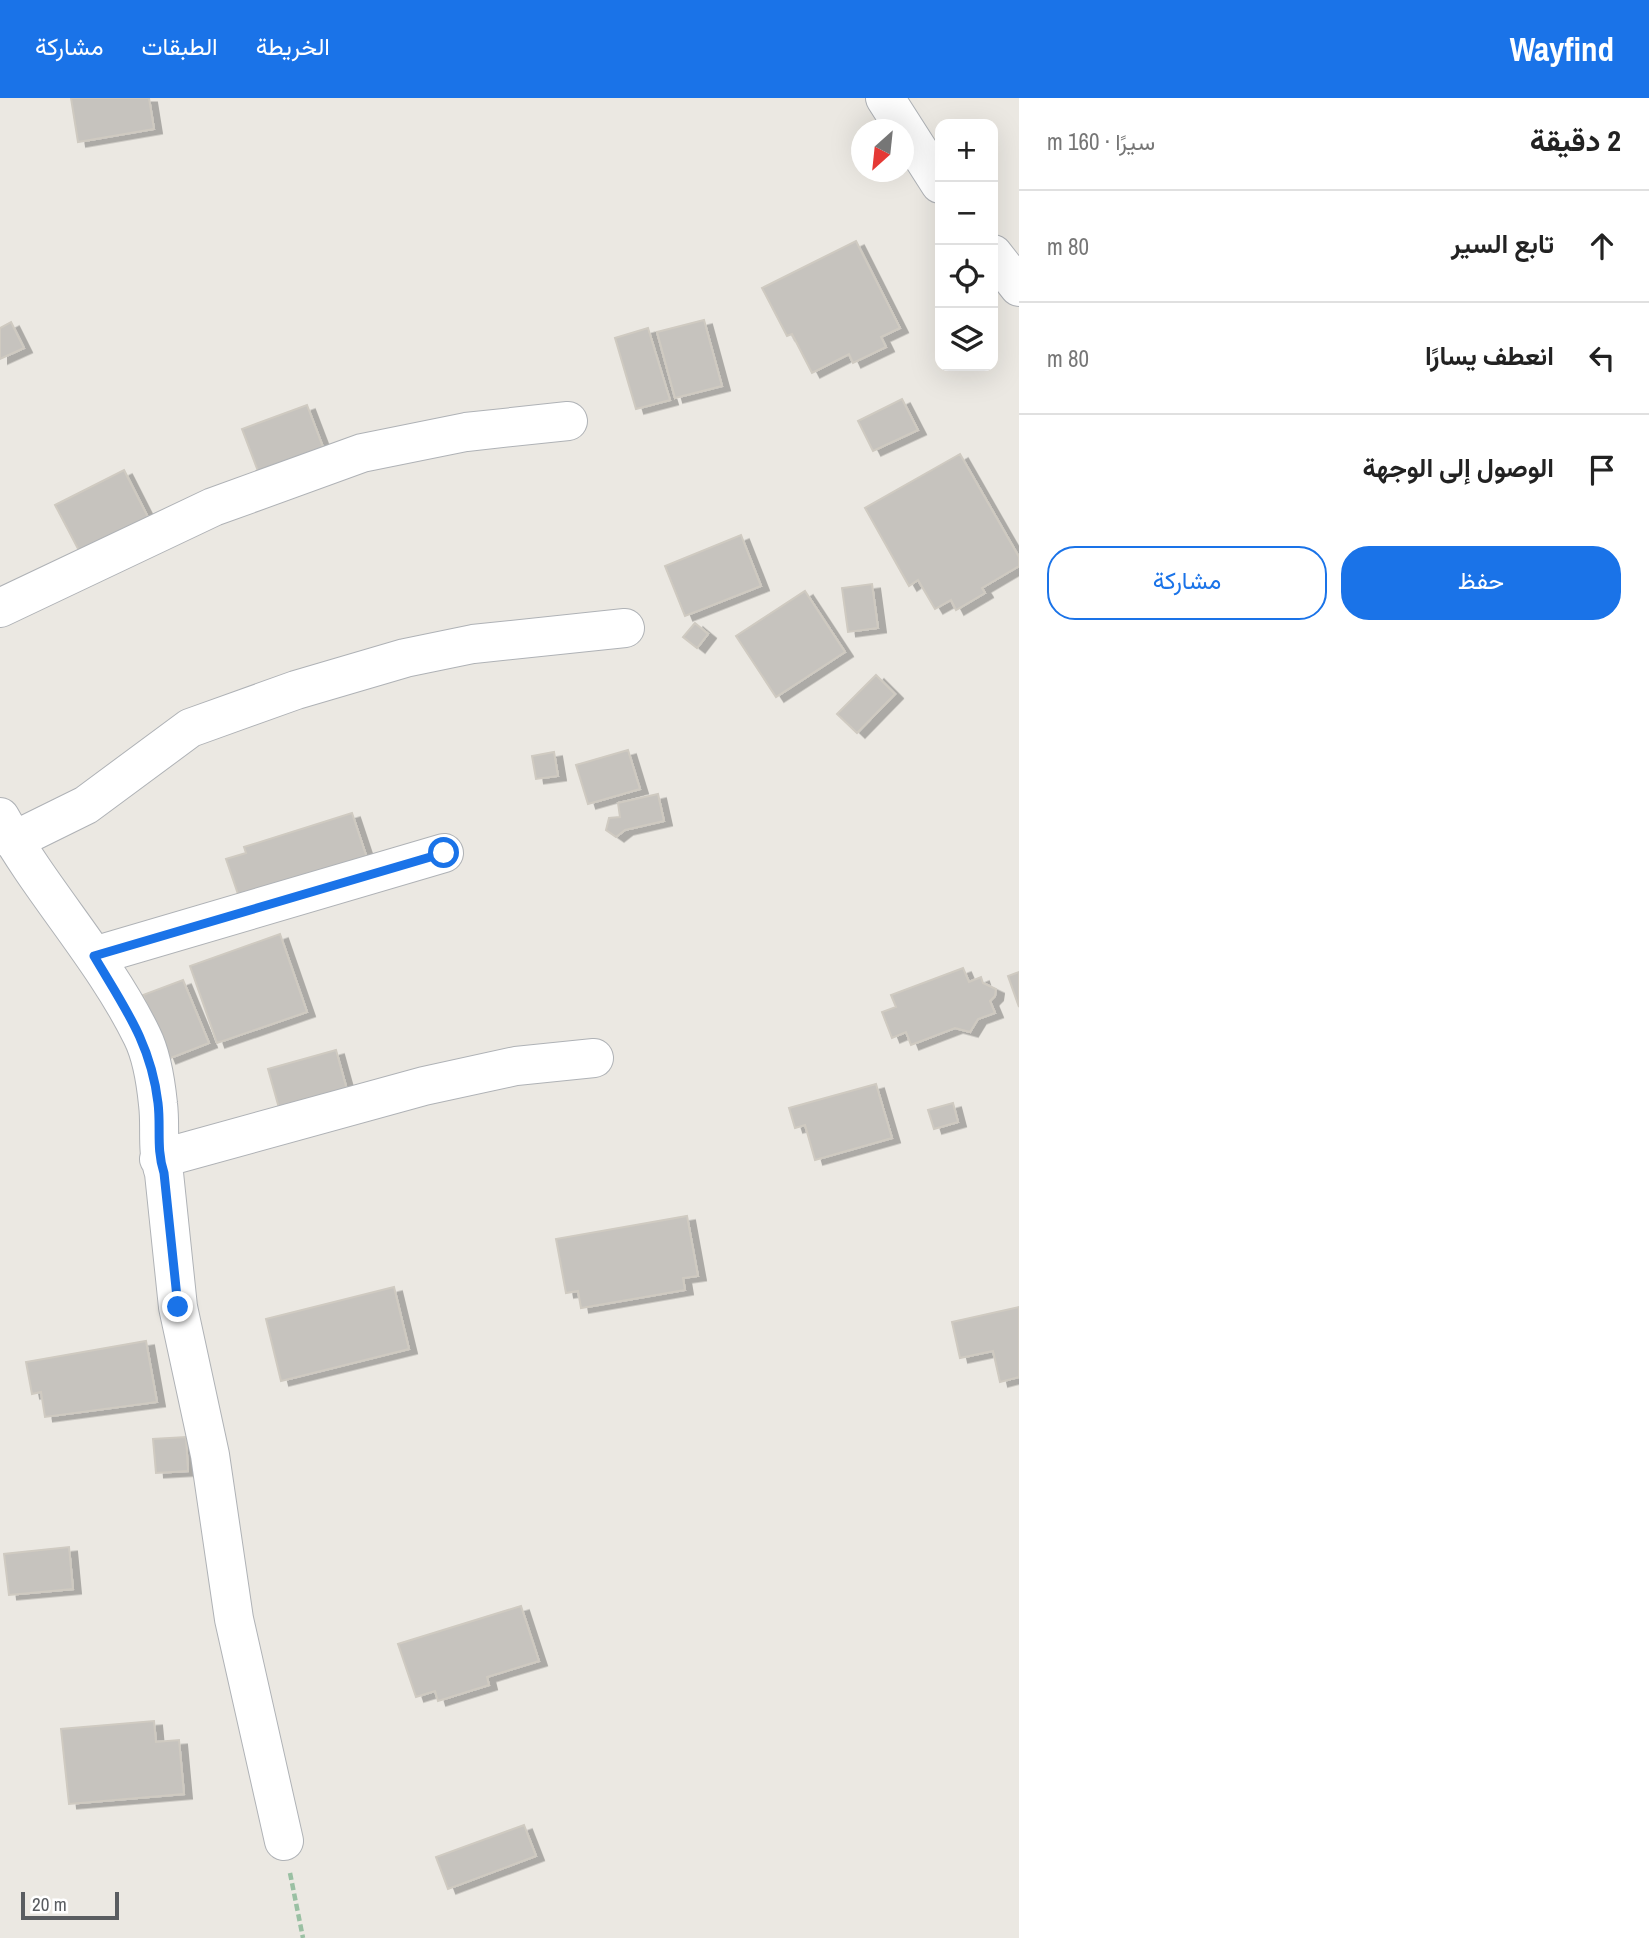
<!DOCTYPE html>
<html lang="ar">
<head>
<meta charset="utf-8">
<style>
	body { margin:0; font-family:"Archivo Narrow",Vazirmatn,sans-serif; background:#f6f6f6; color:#222; direction:rtl }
	.controls { position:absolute; right:21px; top:21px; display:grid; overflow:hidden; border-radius:14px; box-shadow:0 7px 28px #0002 }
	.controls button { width:63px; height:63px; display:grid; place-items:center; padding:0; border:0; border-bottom:2px solid #e0e0e0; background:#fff; color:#222; font:35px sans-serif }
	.compass { position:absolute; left:851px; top:21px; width:63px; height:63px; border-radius:50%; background:#fff; box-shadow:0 7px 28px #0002; rotate:207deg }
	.scale { position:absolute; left:21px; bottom:18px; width:98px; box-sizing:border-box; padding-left:7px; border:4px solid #5a5d61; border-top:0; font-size:19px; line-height:24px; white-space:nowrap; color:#5a5d61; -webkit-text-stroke:5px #fff; paint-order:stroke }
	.stop { position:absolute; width:21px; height:21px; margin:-16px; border:5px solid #1a73e8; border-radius:50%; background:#fff }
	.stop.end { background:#1a73e8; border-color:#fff; box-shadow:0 2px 7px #0008 }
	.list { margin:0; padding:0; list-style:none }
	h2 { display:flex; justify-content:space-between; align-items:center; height:91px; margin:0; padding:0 28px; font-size:30px }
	h2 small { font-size:23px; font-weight:400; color:#767676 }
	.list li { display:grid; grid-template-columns:46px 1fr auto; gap:21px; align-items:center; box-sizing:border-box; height:112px; padding:0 28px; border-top:2px solid #e0e0e0 }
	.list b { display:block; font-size:26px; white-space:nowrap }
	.list em { font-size:23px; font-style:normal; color:#767676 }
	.actions { display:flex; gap:14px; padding:21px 28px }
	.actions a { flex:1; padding:16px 0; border:2px solid #1a73e8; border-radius:28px; text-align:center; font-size:24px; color:#1a73e8 }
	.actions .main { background:#1a73e8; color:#fff }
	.icon { flex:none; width:38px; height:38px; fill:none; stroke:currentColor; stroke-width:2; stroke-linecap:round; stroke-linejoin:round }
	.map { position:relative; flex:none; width:1019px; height:1840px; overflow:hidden; direction:ltr }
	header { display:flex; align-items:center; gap:42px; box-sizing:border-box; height:98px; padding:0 35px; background:#1a73e8; color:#fff }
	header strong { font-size:33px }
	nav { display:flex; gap:38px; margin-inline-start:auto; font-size:24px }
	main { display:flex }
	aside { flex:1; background:#fff }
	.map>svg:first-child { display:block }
	.building { fill:#c6c3be; stroke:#cfcac1; stroke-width:2; filter:url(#shadow) }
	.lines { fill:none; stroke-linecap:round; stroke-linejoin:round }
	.minor-casing { stroke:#afb2b6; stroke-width:40 }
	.path { stroke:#9ac0a3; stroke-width:4.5; stroke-dasharray:7 3.5; stroke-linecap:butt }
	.minor { stroke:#fff; stroke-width:38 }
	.route { stroke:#1a73e8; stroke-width:9 }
</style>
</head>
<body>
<header>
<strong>Wayfind</strong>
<nav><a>الخريطة</a><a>الطبقات</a><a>مشاركة</a></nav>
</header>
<main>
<aside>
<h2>2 دقيقة<small>سيرًا · 160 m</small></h2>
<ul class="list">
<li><svg class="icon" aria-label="ahead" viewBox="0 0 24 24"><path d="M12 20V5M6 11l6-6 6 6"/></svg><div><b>تابع السير</b></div><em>80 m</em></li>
<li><svg class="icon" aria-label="left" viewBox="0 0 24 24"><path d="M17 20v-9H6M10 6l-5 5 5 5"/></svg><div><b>انعطف يسارًا</b></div><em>80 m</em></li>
<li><svg class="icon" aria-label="arrive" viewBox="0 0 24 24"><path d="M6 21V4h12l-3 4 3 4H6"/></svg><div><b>الوصول إلى الوجهة</b></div></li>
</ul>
<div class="actions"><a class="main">حفظ</a><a>مشاركة</a></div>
</aside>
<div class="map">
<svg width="1019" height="1840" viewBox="0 0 1019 1840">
	<defs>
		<filter id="shadow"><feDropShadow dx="8" dy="4.5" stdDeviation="0" flood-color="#0004"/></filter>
	</defs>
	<rect width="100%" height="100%" fill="#ebe8e2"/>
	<!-- building -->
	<path class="building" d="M 71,0 L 149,0 L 154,31 L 78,44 Z
		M 856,143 L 900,230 L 881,239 L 886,249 L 853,265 L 849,256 L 812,275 L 792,236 L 787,238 L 762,190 Z
		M 704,222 L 722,288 L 675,300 L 657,234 Z
		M 11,224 L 24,250 L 0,261 L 0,230 Z
		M 648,230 L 670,302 L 636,311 L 615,240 Z
		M 902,301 L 918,332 L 873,353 L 858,323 Z
		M 307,307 L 326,357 L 261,381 L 242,331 Z
		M 960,356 L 1019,459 L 1019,468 L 982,490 L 985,495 L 956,512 L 951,502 L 935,511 L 918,482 L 909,488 L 865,410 Z
		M 124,372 L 154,431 L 86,466 L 55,407 Z
		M 741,437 L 761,488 L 685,518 L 665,468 Z
		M 872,486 L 878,530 L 848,534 L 842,490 Z
		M 805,493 L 845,554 L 776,599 L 736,538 Z
		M 695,525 L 708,536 L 697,550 L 683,539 Z
		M 876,577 L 895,596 L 857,635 L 837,616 Z
		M 628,652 L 640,691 L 588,706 L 576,667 Z
		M 554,654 L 558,678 L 536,681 L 532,658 Z
		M 658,696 L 664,723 L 625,732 L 616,739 L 606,732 L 609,720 L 620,719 L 618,705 Z
		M 352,715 L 368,763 L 239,799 L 226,761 L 246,755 L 244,749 Z
		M 280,836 L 307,914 L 217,945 L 190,868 Z
		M 963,870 L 969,884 L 981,879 L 983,885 L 996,891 L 995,898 L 990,903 L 995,915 L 978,921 L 970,934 L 955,930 L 911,947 L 906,934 L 892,940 L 882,914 L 896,909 L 891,897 Z
		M 1019,874 L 1019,909 L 1008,878 Z
		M 183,882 L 209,945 L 168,961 L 143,897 Z
		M 336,952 L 349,999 L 281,1017 L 268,971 Z
		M 876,986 L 892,1040 L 815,1062 L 805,1027 L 795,1030 L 789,1010 Z
		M 953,1005 L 958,1024 L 934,1031 L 928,1012 Z
		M 687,1118 L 698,1178 L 683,1180 L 685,1192 L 581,1210 L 578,1193 L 566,1195 L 556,1141 Z
		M 394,1189 L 409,1251 L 281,1283 L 266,1221 Z
		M 1019,1209 L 1019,1279 L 1000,1284 L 993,1253 L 960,1260 L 952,1224 Z
		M 146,1243 L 157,1304 L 45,1319 L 41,1294 L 32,1296 L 26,1264 Z
		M 186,1339 L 188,1373 L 156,1375 L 153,1341 Z
		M 69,1449 L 73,1491 L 9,1497 L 4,1456 Z
		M 521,1508 L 539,1563 L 487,1579 L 489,1587 L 438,1603 L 435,1593 L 416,1599 L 398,1546 Z
		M 154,1623 L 156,1644 L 179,1642 L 184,1696 L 69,1706 L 61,1631 Z
		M 524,1727 L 536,1758 L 448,1791 L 436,1759 Z"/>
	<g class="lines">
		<defs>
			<path id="minor" d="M 885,0 L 940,86
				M 993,156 L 1019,189
				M 0,510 L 213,409 L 362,355 L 466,334 L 568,323
				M 0,719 C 42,795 104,860 142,938 C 151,956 156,986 158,1006 C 161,1030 156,1051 164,1075 L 178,1209 L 210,1357 L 234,1521 L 284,1743
				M 13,743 L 86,707 L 190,630 L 296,592 L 405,560 L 473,546 L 625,530
				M 94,858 L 444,755
				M 159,1061 L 424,988 L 516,968 L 594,960"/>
		</defs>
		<!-- minor casing -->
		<use href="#minor" class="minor-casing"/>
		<!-- path -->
		<path class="path" d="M 290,1775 L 303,1840"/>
		<!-- minor -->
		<use href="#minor" class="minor"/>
	</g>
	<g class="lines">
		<!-- route -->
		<path class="route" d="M 178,1209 L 164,1075 C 156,1051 161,1029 158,1005 C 151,945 124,909 94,858 L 444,755"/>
	</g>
</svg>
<div class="controls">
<button>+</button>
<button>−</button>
<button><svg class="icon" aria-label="locate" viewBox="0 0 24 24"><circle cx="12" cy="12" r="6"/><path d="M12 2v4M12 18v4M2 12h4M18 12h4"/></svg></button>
<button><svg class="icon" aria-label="layers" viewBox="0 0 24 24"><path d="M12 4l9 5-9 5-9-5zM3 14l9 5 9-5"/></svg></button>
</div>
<svg class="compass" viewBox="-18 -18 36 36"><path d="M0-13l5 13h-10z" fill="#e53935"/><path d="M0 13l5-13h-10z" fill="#767676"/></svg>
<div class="scale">20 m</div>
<div class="stop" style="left:444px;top:755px"></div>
<div class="stop end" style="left:178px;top:1209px"></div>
</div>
</main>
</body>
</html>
